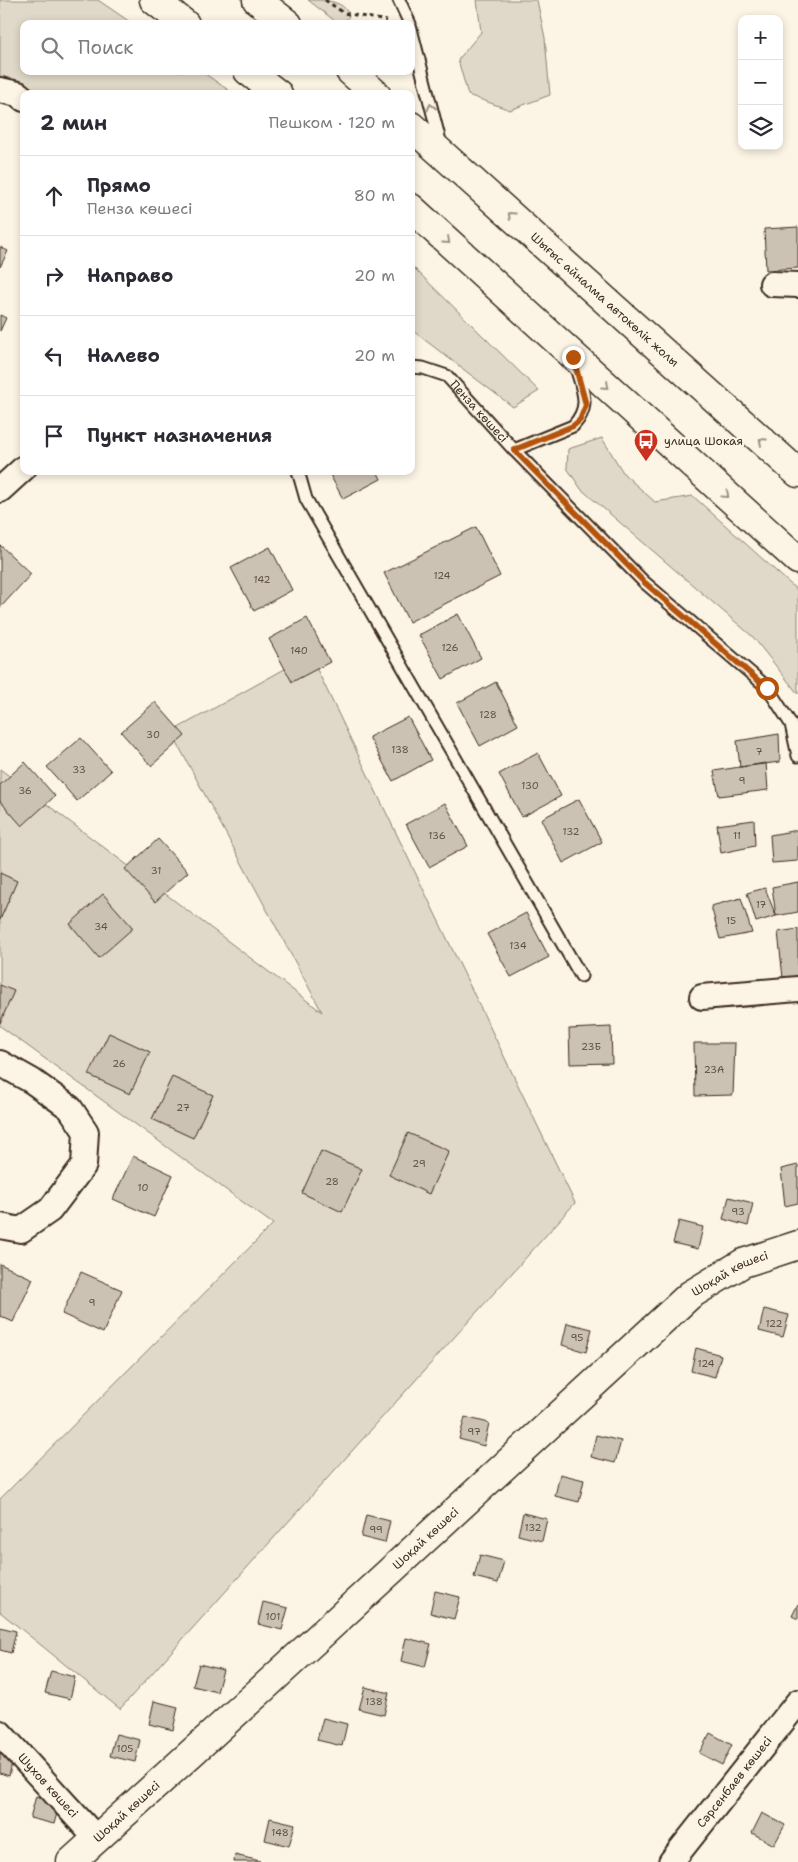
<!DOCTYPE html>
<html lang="ru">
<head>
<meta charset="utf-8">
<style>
	body { margin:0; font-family:"Shantell Sans",sans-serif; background:#f2f2f3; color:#2b2b33 }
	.controls { position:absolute; right:15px; top:15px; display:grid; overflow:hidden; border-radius:10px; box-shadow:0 2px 8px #0003 }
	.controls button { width:45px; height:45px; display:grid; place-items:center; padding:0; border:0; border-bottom:1px solid #e1e1e2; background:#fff; color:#2b2b33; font:25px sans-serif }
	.stop { position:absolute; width:15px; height:15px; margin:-11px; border:4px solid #b45309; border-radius:50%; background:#fff }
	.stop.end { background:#b45309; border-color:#fff; box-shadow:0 1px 5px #0008 }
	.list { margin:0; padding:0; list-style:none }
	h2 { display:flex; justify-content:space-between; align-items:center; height:65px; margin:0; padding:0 20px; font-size:21px }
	h2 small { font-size:16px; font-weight:400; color:#7c7c81 }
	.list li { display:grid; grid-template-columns:32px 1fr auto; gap:15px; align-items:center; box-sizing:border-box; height:80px; padding:0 20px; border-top:1px solid #e1e1e2 }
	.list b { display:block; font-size:19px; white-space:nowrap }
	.list p { margin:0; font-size:16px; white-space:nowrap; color:#7c7c81 }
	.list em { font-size:16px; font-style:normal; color:#7c7c81 }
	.icon { flex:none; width:28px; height:28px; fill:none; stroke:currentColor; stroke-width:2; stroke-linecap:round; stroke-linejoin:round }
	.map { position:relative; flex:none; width:798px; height:1862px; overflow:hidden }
	.search { position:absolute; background:#fff; box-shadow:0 2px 8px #0003; left:20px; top:20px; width:395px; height:55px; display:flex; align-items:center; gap:12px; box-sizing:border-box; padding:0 18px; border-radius:10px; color:#7c7c81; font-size:19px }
	.panel { position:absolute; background:#fff; box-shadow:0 2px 8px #0003; left:20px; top:90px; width:395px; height:385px; border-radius:10px }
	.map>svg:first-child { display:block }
	.green { fill:#e0d8c8; stroke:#8e8173 }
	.building { fill:#ccc2b3; stroke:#3b2a1e }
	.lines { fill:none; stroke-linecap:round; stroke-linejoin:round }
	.lane-casing { stroke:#3b2a1e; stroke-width:15 }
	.street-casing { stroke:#3b2a1e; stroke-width:28 }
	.secondary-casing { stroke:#3b2a1e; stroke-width:31 }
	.primary-casing { stroke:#3b2a1e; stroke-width:31 }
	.path { stroke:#3b2a1e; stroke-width:3; stroke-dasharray:4 4; stroke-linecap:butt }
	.lane { stroke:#fcf5e5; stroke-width:11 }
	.street { stroke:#fcf5e5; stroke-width:24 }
	.secondary { stroke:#fcf5e5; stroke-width:28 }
	.primary { stroke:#fcf5e5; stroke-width:28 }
	.oneway { stroke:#9c9082 }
	.route { stroke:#b45309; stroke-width:6 }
	.labels { text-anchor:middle; stroke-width:4.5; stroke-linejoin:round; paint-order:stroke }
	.number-label { font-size:10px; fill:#5f5043 }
	.street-label { font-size:12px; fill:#3b2a1e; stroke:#fcf5e5 }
	.poi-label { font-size:12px; fill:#3b2a1e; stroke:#fcf5e5; text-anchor:start }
</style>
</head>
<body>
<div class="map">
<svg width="798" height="1862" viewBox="0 0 798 1862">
	<rect width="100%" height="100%" fill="#fcf5e5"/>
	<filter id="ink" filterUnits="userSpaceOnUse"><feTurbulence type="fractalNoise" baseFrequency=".02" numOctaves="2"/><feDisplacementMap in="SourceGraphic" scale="10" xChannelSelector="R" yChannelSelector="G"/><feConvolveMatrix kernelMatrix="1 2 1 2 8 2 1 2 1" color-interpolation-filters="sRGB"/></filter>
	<g filter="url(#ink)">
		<!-- green -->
		<path class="green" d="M 0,0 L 98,0 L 133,24 L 24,24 L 24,71 L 201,71 L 234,94 L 39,94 L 33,89 L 0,77 Z
			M 308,0 C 324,0 345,0 349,16 L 344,23 L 335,21 Z
			M 477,0 L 537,0 L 545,38 L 550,95 L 510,110 L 468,95 L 458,60 L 481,32 Z
			M 411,265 L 539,391 L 513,407 L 413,331 L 411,332 Z
			M 602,438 L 624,474 L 655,502 L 693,496 L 798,591 L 798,694 L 753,637 L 581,489 L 567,468 L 568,449 Z
			M 310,655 L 575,1203 L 120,1709 L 0,1612 L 0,1499 L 273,1224 L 0,1026 L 0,769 L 322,1012 L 171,732 Z"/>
		<!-- building -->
		<path class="building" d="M 798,227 L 798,268 L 766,270 L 764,229 Z
			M 0,247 L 8,251 L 0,267 Z
			M 0,315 L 6,318 L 0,331 Z
			M 328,471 L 377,471 L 381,479 L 343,499 Z
			M 476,527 L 500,576 L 409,622 L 384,573 Z
			M 0,545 L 31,574 L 0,608 Z
			M 270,547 L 292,590 L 254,611 L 231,568 Z
			M 458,614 L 481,658 L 443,679 L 419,635 Z
			M 307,618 L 330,662 L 292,682 L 269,639 Z
			M 496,682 L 518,725 L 480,746 L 457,703 Z
			M 155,702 L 185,736 L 151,766 L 121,732 Z
			M 408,717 L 431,760 L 393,781 L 369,737 Z
			M 779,734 L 780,762 L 740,767 L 737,741 Z
			M 81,738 L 111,771 L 77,801 L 47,767 Z
			M 538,753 L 561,796 L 522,817 L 499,774 Z
			M 25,762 L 55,796 L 22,826 L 0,801 L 0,785 Z
			M 766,763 L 768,790 L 719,796 L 714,771 Z
			M 579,799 L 602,842 L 563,863 L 541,819 Z
			M 445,803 L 468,846 L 429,867 L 406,824 Z
			M 754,820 L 755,846 L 721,853 L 717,825 Z
			M 798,830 L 798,861 L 772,863 L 770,835 Z
			M 158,839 L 188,872 L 155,902 L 125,869 Z
			M 0,873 L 17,881 L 0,920 Z
			M 798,882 L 798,912 L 776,916 L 772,887 Z
			M 765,888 L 776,916 L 756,922 L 747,893 Z
			M 103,894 L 133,928 L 99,958 L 70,924 Z
			M 741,898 L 752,933 L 720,939 L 711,906 Z
			M 526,913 L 549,957 L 511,977 L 487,934 Z
			M 798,929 L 798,977 L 783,978 L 778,932 Z
			M 0,985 L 14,991 L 0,1023 Z
			M 611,1027 L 612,1063 L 570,1064 L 569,1029 Z
			M 109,1033 L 150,1052 L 130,1094 L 89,1075 Z
			M 694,1043 L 735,1043 L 733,1095 L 695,1096 Z
			M 172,1077 L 213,1095 L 193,1138 L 152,1119 Z
			M 408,1133 L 449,1151 L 429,1194 L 389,1175 Z
			M 321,1151 L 362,1169 L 342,1212 L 302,1193 Z
			M 133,1156 L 173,1175 L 154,1217 L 113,1199 Z
			M 798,1165 L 798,1203 L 785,1206 L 781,1169 Z
			M 729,1197 L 753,1203 L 748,1226 L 723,1219 Z
			M 679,1221 L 703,1227 L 698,1249 L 673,1243 Z
			M 0,1264 L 33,1279 L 13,1322 L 0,1316 Z
			M 81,1272 L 122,1290 L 103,1333 L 62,1314 Z
			M 764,1309 L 789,1315 L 783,1337 L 759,1331 Z
			M 567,1323 L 592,1329 L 586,1352 L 562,1345 Z
			M 696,1348 L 721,1355 L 715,1377 L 691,1371 Z
			M 465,1417 L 489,1423 L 484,1446 L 459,1439 Z
			M 596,1435 L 621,1441 L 615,1463 L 591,1457 Z
			M 560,1474 L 584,1480 L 579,1502 L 555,1496 Z
			M 523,1513 L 547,1519 L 542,1541 L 518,1535 Z
			M 366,1515 L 390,1521 L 385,1543 L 361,1537 Z
			M 480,1555 L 504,1561 L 498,1583 L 474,1577 Z
			M 435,1591 L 460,1597 L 454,1619 L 430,1613 Z
			M 263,1602 L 288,1608 L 282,1630 L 258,1624 Z
			M 798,1604 L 798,1619 L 792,1616 Z
			M 0,1627 L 16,1631 L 11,1653 L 0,1650 Z
			M 406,1638 L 431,1644 L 425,1667 L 401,1661 Z
			M 199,1664 L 223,1670 L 217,1692 L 193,1686 Z
			M 51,1671 L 75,1677 L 70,1699 L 45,1693 Z
			M 365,1687 L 389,1693 L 384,1715 L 359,1709 Z
			M 154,1701 L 178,1707 L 173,1730 L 149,1724 Z
			M 323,1718 L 347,1724 L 342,1746 L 317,1740 Z
			M 710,1733 L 732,1745 L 722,1765 L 699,1753 Z
			M 116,1734 L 140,1740 L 135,1762 L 110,1756 Z
			M 0,1750 L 14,1754 L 9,1776 L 0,1773 Z
			M 36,1796 L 60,1802 L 54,1824 L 30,1818 Z
			M 762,1813 L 785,1825 L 774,1845 L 752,1833 Z
			M 270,1818 L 295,1824 L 289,1846 L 265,1840 Z
			M 235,1855 L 260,1861 L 259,1862 L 234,1862 Z"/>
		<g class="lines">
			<defs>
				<g id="lane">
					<path d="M 399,0 L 410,24"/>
					<path d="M 411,29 L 441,145"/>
					<path id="s1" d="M 411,367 L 423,368 L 447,376 L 514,450 L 644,582 L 767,687 L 791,724 L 798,756"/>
					<path d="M 514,450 L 573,426 C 592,406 582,390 576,367"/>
					<path d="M 298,471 L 306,499 L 581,976"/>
				</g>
				<g id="street">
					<path d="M 0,90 L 18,94 L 24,99"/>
					<path d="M 772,284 L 798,285"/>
					<path d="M 0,490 L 24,468"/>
					<path d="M 702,997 L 798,989"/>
					<path d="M 0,1063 L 32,1081 L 70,1108 L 86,1132 L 84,1165 L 50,1210 L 21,1230 L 0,1226"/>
					<path id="s2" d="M 0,1733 L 96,1838"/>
					<path id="s3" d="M 671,1862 L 798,1702"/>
				</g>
				<g id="secondary">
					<path id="s4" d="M 71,1862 L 260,1691 L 690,1295 L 743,1263 L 798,1245"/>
				</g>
				<g id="primary">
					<path d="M 154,0 L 185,24"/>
					<path d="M 257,0 L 288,24"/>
					<path d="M 248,71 L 278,94"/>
					<path d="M 350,71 L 376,94"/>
					<path id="s5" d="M 411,126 L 798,473"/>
					<path d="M 411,208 L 798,560"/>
				</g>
			</defs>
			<!-- lane casing -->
			<use href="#lane" class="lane-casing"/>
			<!-- street casing -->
			<use href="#street" class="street-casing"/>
			<!-- secondary casing -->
			<use href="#secondary" class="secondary-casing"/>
			<!-- primary casing -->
			<use href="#primary" class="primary-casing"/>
			<!-- path -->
			<path class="path" d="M 325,0 L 344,13 L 387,21"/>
			<!-- lane -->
			<use href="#lane" class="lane"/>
			<!-- street -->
			<use href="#street" class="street"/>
			<!-- secondary -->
			<use href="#secondary" class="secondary"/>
			<!-- primary -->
			<use href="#primary" class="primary"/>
		</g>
		<!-- one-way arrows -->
		<defs><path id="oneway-chevron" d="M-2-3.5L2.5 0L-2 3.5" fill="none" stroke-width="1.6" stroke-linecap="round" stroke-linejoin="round" transform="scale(1.25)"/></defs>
		<g class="oneway">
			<use href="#oneway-chevron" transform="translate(431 107) rotate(-104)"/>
			<use href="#oneway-chevron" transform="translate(511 215) rotate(-138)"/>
			<use href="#oneway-chevron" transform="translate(447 241) rotate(42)"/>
			<use href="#oneway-chevron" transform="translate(606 386) rotate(42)"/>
			<use href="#oneway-chevron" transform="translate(762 441) rotate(-138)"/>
			<use href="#oneway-chevron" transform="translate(726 495) rotate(42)"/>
		</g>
	</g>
	<g class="lines" filter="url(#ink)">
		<!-- route -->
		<path class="route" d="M 573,357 L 586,405 L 580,420 L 573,426 L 514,450 L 644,582 L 767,688"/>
	</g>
	<!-- icons -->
	<defs>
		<symbol id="bus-pin" viewBox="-11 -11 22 30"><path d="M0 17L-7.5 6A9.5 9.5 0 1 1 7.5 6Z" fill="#c8321e" stroke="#fcf5e5"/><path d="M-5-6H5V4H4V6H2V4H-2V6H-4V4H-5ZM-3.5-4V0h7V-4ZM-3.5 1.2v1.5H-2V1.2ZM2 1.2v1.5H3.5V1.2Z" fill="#fff"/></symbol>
	</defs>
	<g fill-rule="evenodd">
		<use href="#bus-pin" x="632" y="427" width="28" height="38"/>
	</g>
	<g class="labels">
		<!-- number labels -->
		<g class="number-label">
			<text x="442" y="579">124</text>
			<text x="262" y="583">142</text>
			<text x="450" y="651">126</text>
			<text x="299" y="654">140</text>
			<text x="488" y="718">128</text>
			<text x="153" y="738">30</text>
			<text x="400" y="753">138</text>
			<text x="759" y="755">7</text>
			<text x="79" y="773">33</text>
			<text x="742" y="784">9</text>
			<text x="530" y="789">130</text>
			<text x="25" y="794">36</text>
			<text x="571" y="835">132</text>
			<text x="437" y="839">136</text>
			<text x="737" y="839">11</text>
			<text x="156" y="874">31</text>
			<text x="761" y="908">17</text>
			<text x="731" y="924">15</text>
			<text x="101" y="930">34</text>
			<text x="518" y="949">134</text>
			<text x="591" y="1050">23Б</text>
			<text x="119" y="1067">26</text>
			<text x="714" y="1073">23А</text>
			<text x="183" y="1111">27</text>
			<text x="419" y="1167">29</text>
			<text x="332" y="1185">28</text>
			<text x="143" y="1191">10</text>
			<text x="738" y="1215">93</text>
			<text x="92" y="1306">9</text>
			<text x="774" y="1327">122</text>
			<text x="577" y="1341">95</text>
			<text x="706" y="1367">124</text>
			<text x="474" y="1435">97</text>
			<text x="533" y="1531">132</text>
			<text x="376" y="1533">99</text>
			<text x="273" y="1620">101</text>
			<text x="374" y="1705">138</text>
			<text x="125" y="1752">105</text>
			<text x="280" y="1836">148</text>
		</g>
		<!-- street labels -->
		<g class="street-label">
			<text dy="4" stroke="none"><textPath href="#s5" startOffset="260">Шығыс айналма автокөлік жолы</textPath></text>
			<text dy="4" stroke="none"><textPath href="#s1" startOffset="85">Пенза көшесі</textPath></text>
			<text dy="4" stroke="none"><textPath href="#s4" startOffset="885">Шоқай көшесі</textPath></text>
			<text dy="4" stroke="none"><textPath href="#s4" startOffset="480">Шоқай көшесі</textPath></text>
			<text dy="4" stroke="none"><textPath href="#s3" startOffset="102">Сәрсенбаев көшесі</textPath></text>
			<text dy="4" stroke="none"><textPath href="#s2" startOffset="71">Шухов көшесі</textPath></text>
			<text dy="4" stroke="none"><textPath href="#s4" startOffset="75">Шоқай көшесі</textPath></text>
		</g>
		<!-- poi labels -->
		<g class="poi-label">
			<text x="664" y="445">улица Шокая</text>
		</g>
	</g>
</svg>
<div class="controls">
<button>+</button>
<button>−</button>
<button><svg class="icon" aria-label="layers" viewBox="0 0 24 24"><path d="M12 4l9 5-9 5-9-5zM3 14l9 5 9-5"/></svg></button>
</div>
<div class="stop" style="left:767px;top:688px"></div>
<div class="stop end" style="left:573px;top:357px"></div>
<div class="search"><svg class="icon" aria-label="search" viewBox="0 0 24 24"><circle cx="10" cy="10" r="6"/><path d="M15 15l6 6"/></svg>Поиск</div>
<section class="panel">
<h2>2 мин<small>Пешком · 120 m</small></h2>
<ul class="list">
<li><svg class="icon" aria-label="ahead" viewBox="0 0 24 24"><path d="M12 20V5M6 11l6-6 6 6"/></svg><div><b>Прямо</b><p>Пенза көшесі</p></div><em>80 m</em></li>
<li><svg class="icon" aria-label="right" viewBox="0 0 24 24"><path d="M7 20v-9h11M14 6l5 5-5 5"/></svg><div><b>Направо</b></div><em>20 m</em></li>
<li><svg class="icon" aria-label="left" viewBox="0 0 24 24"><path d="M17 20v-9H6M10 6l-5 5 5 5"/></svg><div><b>Налево</b></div><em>20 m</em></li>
<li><svg class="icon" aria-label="arrive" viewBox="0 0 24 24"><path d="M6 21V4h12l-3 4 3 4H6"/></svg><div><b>Пункт назначения</b></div></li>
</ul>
</section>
</div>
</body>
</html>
